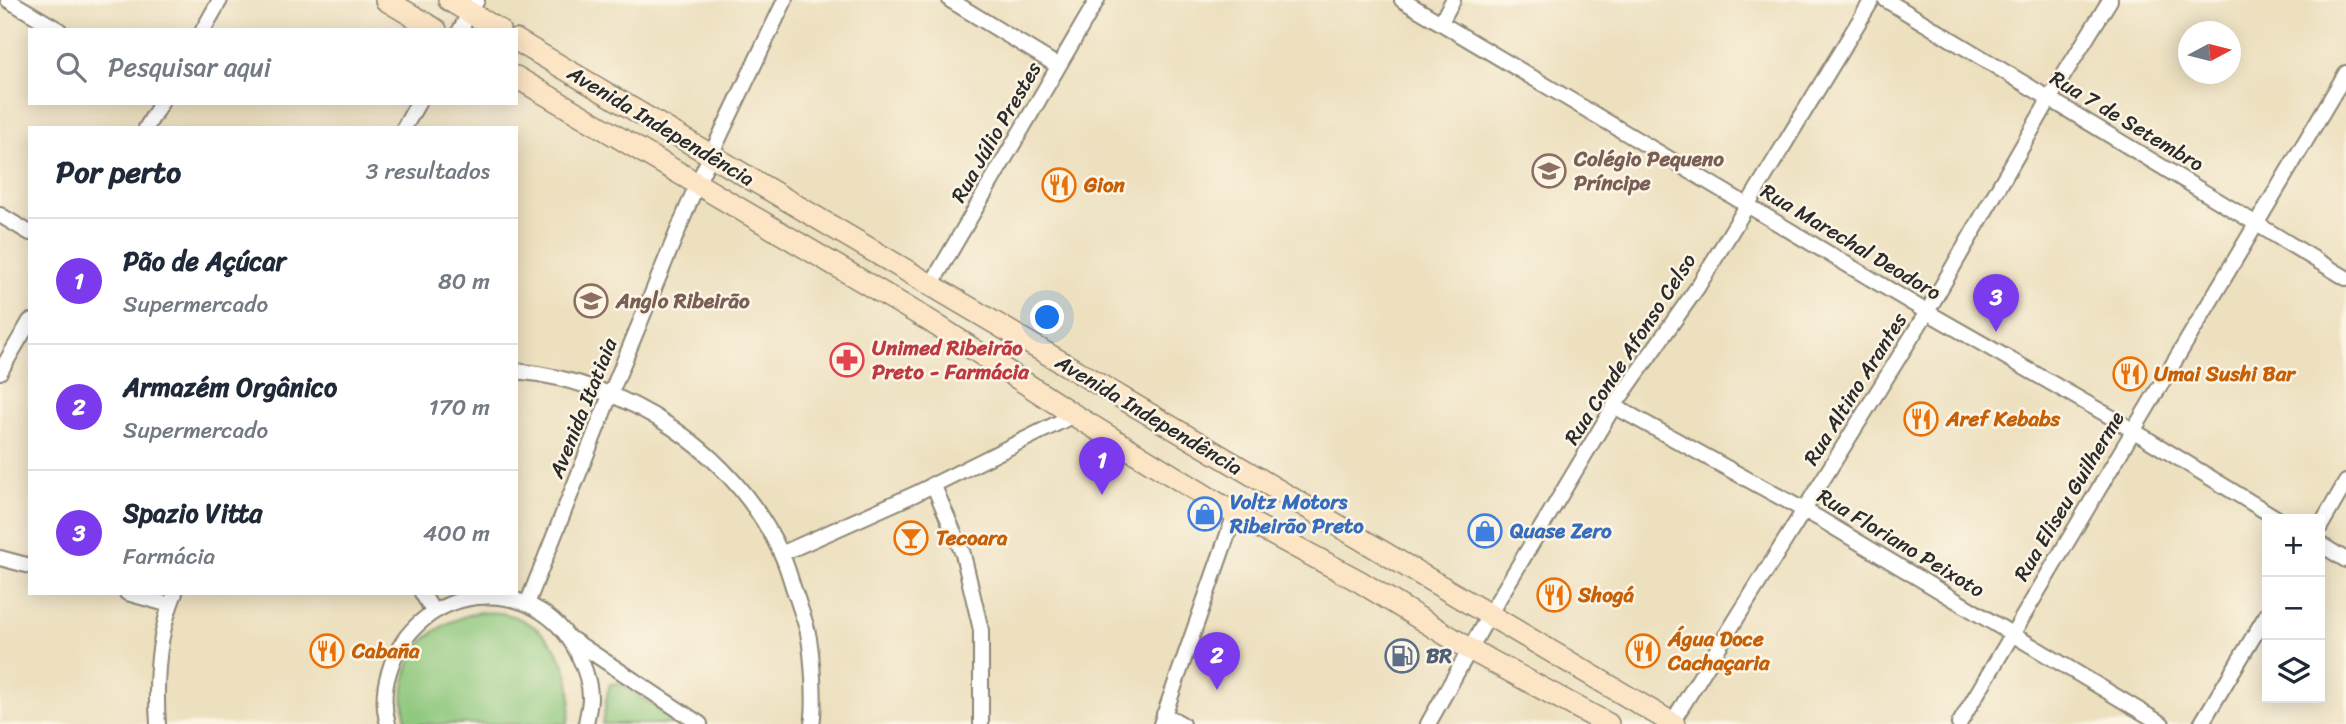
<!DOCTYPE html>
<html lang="pt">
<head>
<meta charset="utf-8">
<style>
	body { margin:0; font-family:Sriracha,sans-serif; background:#f2f2f3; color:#1f2937 }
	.controls { position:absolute; right:21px; bottom:21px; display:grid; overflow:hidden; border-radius:0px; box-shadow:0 4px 18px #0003 }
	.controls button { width:63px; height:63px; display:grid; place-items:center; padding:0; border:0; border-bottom:2px solid #e0e1e3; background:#fff; color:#1f2937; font:35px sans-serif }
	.compass { position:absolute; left:2178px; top:21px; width:63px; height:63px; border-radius:50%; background:#fff; box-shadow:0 4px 18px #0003; rotate:83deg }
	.you { position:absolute; left:1048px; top:318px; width:24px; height:24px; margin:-18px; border:5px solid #fff; border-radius:50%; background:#1a73e8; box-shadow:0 0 0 10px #1a73e833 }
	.badge { display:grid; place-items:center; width:46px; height:46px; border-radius:50%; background:#7c3aed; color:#fff; font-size:23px; font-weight:700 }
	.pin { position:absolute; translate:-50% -58px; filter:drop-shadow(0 2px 4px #0008) }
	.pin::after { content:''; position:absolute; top:37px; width:24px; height:21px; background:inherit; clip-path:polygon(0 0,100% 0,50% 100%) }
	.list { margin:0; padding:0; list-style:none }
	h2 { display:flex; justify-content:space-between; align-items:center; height:91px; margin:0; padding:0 28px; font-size:30px }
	h2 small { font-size:23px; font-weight:400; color:#747a83 }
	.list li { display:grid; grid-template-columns:46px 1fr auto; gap:21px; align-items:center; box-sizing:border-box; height:126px; padding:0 28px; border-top:2px solid #e0e1e3 }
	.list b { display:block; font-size:26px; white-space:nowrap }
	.list p { margin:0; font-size:23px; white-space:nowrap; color:#747a83 }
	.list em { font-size:23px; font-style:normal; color:#747a83 }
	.icon { flex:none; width:38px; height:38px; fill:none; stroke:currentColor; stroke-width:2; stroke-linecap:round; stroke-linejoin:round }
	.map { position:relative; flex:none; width:2346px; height:724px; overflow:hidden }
	.search { position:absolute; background:#fff; box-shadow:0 4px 18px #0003; left:28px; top:28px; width:490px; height:77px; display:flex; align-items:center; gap:18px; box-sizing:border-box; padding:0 24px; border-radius:0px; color:#747a83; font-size:26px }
	.panel { position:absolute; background:#fff; box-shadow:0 4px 18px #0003; left:28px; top:126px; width:490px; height:469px; border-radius:0px }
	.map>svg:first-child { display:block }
	.green { fill:#8bc67a; stroke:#5b7852; stroke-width:2 }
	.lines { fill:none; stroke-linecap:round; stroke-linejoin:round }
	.street-casing { stroke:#8c8675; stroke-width:18 }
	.secondary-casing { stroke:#8c8675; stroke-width:24 }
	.street { stroke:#fff; stroke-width:14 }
	.secondary { stroke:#fce5c4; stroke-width:21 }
	.labels { text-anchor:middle; stroke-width:5; stroke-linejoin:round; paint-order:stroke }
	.street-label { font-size:21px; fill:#2b2b2b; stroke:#fcf5e5 }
	.education-label { font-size:21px; font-weight:bold; fill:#785e54; stroke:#fcf5e5; text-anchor:start }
	.food-label { font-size:21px; font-weight:bold; fill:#c56008; stroke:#fcf5e5; text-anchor:start }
	.health-label { font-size:21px; font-weight:bold; fill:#be3a42; stroke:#fcf5e5; text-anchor:start }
	.shop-label { font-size:21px; font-weight:bold; fill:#366cbe; stroke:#fcf5e5; text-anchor:start }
	.service-label { font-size:21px; font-weight:bold; fill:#4e5e75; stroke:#fcf5e5; text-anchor:start }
</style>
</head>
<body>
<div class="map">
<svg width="2346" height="724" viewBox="0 0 2346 724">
	<rect width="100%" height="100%" fill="#fcf5e5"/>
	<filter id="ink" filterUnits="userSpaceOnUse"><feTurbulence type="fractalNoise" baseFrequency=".0143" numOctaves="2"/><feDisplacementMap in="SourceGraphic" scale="14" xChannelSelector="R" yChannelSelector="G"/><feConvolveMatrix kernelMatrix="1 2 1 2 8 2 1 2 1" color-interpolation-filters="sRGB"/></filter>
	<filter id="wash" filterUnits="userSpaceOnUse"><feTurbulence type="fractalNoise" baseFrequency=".00686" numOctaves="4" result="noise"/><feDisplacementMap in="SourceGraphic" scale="28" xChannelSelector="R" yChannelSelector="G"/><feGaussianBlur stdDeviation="1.57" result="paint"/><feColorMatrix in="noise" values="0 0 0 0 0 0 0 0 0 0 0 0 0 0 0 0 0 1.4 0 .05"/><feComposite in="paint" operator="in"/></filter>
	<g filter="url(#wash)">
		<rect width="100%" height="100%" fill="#ede0bf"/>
		<!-- green -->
		<path class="green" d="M 479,612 C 488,613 498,612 506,614 C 555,627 580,676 567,724 L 406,724 C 395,663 419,627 479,612 Z
			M 619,683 L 681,724 L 602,724 C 606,711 605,697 610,684 Z"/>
	</g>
	<g filter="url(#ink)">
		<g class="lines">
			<defs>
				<path id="street" d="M 8,0 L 59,30
					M 950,0 L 1058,66
					M 1402,0 L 1927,312 L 2116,420 L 2278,519
					M 1886,0 L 2346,278
					M 1441,22 L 1453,0
					M 203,30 L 220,0
					M 460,30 L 477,0
					M 146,128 L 161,103
					M 404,128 L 418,103
					M 0,215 L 30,233
					M 931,285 L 1097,0
					M 516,371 C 629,383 731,449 781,553 C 788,567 791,583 797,598 C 800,608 804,618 807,629 C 812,649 816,703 812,724
					M 0,372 L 30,321
					M 1614,406 L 1820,519 L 2162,724
					M 933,484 L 963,554 L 981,630 L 981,724
					M 2320,527 L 2346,482
					M 2320,544 L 2346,560
					M 781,554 L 915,494 L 1074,415
					M 0,558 L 30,566
					M 127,593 L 170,605
					M 422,593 L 433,611
					M 527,604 L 611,393 L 697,184 L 785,0
					M 573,640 L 700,724
					M 1164,714 L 1182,724
					M 158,724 C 155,681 158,633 175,593
					M 388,724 C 383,707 384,688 389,672 C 415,583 535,568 577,652 C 584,666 590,682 590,698 C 590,706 587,716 586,724
					M 1161,724 L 1235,514
					M 1428,724 L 1489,615 L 1614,406 L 1697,288 L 1872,0
					M 1671,724 L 1927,312 L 2057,86 L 2110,0
					M 1959,724 L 2346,73
					M 2201,724 L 2267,614"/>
				<path id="secondary" d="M 386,0 L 436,30
					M 449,0 L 499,30
					M 516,40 L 1674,724
					M 516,77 L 930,321 L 1074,415 L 1235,514 L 1359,581 L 1471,650 L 1608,724"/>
			</defs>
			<!-- street casing -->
			<use href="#street" class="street-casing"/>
			<!-- secondary casing -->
			<use href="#secondary" class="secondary-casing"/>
			<!-- street -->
			<use href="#street" class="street"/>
			<!-- secondary -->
			<use href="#secondary" class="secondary"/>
		</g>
	</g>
	<!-- icons -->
	<defs>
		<symbol id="school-ring" viewBox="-11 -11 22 22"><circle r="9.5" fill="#fcf5e5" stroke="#8d6e63" stroke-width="1.5"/><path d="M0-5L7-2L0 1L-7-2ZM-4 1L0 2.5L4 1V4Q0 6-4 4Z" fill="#8d6e63"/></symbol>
		<symbol id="restaurant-ring" viewBox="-11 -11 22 22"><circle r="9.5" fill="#fcf5e5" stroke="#e8710a" stroke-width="1.5"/><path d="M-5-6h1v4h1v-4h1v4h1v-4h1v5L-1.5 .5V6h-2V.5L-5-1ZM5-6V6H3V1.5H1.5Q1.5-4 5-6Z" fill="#e8710a"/></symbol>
		<symbol id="pharmacy-ring" viewBox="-11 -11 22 22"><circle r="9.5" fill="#fcf5e5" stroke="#e0444e" stroke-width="1.5"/><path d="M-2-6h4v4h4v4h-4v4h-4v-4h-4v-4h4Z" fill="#e0444e"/></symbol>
		<symbol id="shop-ring" viewBox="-11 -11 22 22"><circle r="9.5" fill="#fcf5e5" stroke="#3f7fe0" stroke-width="1.5"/><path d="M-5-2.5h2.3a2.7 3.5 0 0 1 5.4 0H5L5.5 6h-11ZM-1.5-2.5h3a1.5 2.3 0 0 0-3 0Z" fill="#3f7fe0"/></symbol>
		<symbol id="bar-ring" viewBox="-11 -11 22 22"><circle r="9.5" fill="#fcf5e5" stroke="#e8710a" stroke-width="1.5"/><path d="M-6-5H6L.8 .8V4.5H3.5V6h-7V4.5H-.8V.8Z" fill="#e8710a"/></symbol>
		<symbol id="fuel-ring" viewBox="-11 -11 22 22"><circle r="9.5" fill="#fcf5e5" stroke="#5c6f8a" stroke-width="1.5"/><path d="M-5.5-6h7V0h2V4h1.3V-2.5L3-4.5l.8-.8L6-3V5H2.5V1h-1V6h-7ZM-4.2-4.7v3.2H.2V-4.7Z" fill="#5c6f8a"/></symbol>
	</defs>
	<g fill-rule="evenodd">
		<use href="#school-ring" x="1530" y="152" width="38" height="38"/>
		<use href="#restaurant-ring" x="1040" y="166" width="38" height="38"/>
		<use href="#school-ring" x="572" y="282" width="38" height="38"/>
		<use href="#pharmacy-ring" x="828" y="341" width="38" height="38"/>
		<use href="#restaurant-ring" x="2111" y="355" width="38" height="38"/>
		<use href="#restaurant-ring" x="1902" y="400" width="38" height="38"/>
		<use href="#shop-ring" x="1186" y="495" width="38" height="38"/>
		<use href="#shop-ring" x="1466" y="512" width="38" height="38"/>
		<use href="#bar-ring" x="892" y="519" width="38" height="38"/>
		<use href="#restaurant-ring" x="1535" y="576" width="38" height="38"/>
		<use href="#restaurant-ring" x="308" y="632" width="38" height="38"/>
		<use href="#restaurant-ring" x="1624" y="632" width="38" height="38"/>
		<use href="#fuel-ring" x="1383" y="637" width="38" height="38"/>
	</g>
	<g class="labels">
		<!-- street labels -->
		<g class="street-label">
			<text transform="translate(2127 121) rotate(31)" y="7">Rua 7 de Setembro</text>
			<text transform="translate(661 126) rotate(31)" y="7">Avenida Independência</text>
			<text transform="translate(996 132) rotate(-60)" y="7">Rua Júlio Prestes</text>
			<text transform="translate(1851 242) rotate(31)" y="7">Rua Marechal Deodoro</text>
			<text transform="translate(1630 349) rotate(-57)" y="7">Rua Conde Afonso Celso</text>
			<text transform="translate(1855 389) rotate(-58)" y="7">Rua Altino Arantes</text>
			<text transform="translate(583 408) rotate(-68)" y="7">Avenida Itatiaia</text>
			<text transform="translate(1149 415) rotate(31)" y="7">Avenida Independência</text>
			<text transform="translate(2069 496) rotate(-59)" y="7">Rua Eliseu Guilherme</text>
			<text transform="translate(1901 543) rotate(31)" y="7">Rua Floriano Peixoto</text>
		</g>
		<!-- education labels -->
		<g class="education-label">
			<text x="1574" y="166">Colégio Pequeno<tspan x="1574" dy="24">Príncipe</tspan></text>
			<text x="616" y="308">Anglo Ribeirão</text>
		</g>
		<!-- food labels -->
		<g class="food-label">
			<text x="1084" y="192">Gion</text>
			<text x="2154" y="381">Umai Sushi Bar</text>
			<text x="1946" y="426">Aref Kebabs</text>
			<text x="936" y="545">Tecoara</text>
			<text x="1578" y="602">Shogá</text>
			<text x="1668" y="646">Água Doce<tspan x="1668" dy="24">Cachaçaria</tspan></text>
			<text x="352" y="658">Cabaña</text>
		</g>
		<!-- health labels -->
		<g class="health-label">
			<text x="872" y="355">Unimed Ribeirão<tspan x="872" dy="24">Preto - Farmácia</tspan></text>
		</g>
		<!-- shop labels -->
		<g class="shop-label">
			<text x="1230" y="509">Voltz Motors<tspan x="1230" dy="24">Ribeirão Preto</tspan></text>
			<text x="1510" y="538">Quase Zero</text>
		</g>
		<!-- service labels -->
		<g class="service-label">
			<text x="1426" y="663">BR</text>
		</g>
	</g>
</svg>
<div class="controls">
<button>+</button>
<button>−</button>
<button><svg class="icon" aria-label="layers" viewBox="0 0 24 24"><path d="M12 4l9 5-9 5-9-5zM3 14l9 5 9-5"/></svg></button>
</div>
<svg class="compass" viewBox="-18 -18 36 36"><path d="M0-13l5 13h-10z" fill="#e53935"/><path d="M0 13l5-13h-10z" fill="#747a83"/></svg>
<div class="you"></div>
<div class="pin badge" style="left:1102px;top:495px">1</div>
<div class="pin badge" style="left:1217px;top:690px">2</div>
<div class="pin badge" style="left:1996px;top:332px">3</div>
<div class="search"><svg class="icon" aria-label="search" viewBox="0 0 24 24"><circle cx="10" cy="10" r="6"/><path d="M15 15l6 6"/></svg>Pesquisar aqui</div>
<section class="panel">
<h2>Por perto<small>3 resultados</small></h2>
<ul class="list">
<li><span class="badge">1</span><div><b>Pão de Açúcar</b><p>Supermercado</p></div><em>80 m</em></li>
<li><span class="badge">2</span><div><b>Armazém Orgânico</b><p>Supermercado</p></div><em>170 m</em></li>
<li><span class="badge">3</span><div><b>Spazio Vitta</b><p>Farmácia</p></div><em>400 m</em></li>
</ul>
</section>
</div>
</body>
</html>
